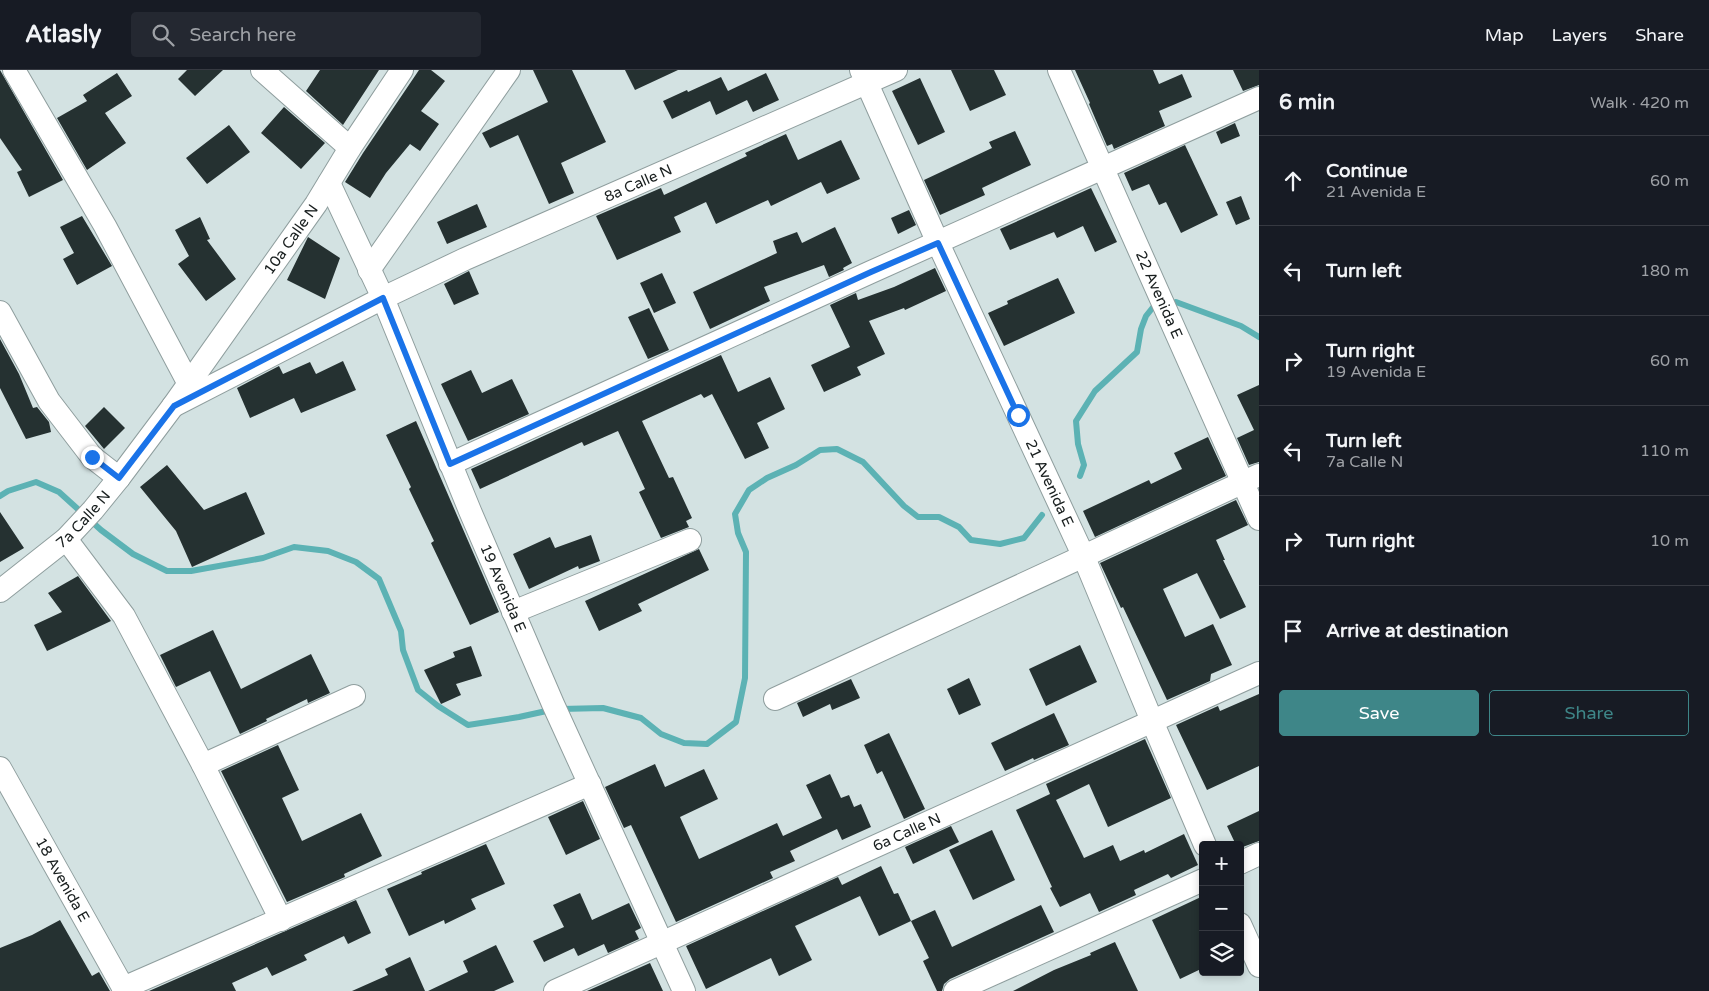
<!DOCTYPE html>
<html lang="en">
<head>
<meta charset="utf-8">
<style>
	body { margin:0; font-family:"Varela Round",sans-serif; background:#242831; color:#f1f3f6 }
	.controls { position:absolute; right:15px; bottom:15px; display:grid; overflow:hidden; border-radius:5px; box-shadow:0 2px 8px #0003 }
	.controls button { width:45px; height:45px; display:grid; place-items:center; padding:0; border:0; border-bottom:1px solid #363941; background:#171b24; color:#f1f3f6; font:25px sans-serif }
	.stop { position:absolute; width:15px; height:15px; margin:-11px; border:4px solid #1a73e8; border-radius:50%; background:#fff }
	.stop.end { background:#1a73e8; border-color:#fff; box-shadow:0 1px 5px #0008 }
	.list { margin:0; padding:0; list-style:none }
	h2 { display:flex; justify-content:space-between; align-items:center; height:65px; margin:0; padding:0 20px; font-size:21px }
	h2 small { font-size:16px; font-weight:400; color:#9ea1a6 }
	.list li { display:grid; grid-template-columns:32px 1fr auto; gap:15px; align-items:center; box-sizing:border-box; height:90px; padding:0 20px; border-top:1px solid #363941 }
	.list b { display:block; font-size:19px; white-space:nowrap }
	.list p { margin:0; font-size:16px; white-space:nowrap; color:#9ea1a6 }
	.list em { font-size:16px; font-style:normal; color:#9ea1a6 }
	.actions { display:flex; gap:10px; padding:15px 20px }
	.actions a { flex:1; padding:11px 0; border:1px solid #3e8688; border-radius:5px; text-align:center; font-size:18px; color:#3e8688 }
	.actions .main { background:#3e8688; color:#fff }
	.icon { flex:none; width:28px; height:28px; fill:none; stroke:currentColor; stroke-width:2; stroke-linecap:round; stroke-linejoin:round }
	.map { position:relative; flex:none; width:1259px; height:921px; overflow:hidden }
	header { display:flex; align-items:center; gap:30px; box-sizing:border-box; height:70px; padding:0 25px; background:#171b24; border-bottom:1px solid #363941 }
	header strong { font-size:24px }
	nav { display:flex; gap:28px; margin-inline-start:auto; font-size:18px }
	.search { width:350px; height:45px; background:#242831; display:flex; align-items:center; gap:12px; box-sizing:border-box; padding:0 18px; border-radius:5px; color:#9ea1a6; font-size:19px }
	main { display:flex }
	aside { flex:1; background:#171b24 }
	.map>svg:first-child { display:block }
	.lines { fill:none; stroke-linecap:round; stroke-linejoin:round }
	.stream { stroke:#5cb2b4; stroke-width:6 }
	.building { fill:#253131 }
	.minor-casing { stroke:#8f9e9e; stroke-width:24 }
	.minor { stroke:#fff; stroke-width:22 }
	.route { stroke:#1a73e8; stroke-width:6 }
	.labels { text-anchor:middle; stroke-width:5; stroke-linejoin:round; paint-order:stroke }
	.street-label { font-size:15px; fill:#181e1e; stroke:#fff }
</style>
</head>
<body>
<header>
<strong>Atlasly</strong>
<div class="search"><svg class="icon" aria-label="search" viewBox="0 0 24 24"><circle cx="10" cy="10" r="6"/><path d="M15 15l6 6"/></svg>Search here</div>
<nav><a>Map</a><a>Layers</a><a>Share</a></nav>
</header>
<main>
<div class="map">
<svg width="1259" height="921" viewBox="0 0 1259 921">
	<rect width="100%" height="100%" fill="#d3e2e2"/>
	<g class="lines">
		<!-- stream -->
		<path class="stream" d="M 1176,232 L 1241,256 L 1259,267
			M 1080,406 L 1084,395 L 1078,374 L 1076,351 L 1095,321 L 1137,282 L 1141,259 L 1146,246 L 1154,236
			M 0,426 L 8,421 L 36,412 L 59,422 L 101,460 L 133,484 L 167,501 L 191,501 L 263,488 L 294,477 L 328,481 L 356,492 L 379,509 L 401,561 L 403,580 L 418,620 L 438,636 L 468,655 L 519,647 L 551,640
			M 561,639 L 603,638 L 641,648 L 661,664 L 684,673 L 707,674 L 736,652 L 745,608 L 746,482 L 738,463 L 735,444 L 749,420 L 767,408 L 796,395 L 820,380 L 837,379 L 863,392 L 904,436 L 918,447 L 939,447 L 959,457 L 971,470 L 1000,474 L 1024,468 L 1042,445"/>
	</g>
	<!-- building -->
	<path class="building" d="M 0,0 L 63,110 L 29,127 L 17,102 L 22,100 L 0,68 Z
		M 187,0 L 223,0 L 195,26 L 178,9 Z
		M 320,0 L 379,0 L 343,55 L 306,21 Z
		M 419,0 L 431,0 L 445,11 L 421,41 L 439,54 L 420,81 L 410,74 L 386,103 L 370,128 L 345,112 L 363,83 Z
		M 533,0 L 572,0 L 606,72 L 561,93 L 574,123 L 549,134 L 518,65 L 490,78 L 482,63 L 548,32 Z
		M 625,0 L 678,0 L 635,20 Z
		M 951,0 L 994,0 L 1006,25 L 970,41 Z
		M 1075,0 L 1153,0 L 1159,14 L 1182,4 L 1192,27 L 1159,41 L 1165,56 L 1114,79 L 1112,74 L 1107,76 L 1089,34 L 1090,33 Z
		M 1233,0 L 1259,0 L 1259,15 L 1243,21 Z
		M 117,3 L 132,26 L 105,43 L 126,73 L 87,100 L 57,48 L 87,31 L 83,25 Z
		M 766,3 L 779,30 L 753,42 L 747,30 L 716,45 L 710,31 L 672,49 L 663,31 L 687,20 L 688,22 L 721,7 L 728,21 Z
		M 920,8 L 945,62 L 918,75 L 892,21 Z
		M 284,37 L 325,73 L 301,99 L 261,63 Z
		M 1235,53 L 1240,66 L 1221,74 L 1216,62 Z
		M 229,55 L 250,82 L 207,114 L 186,88 Z
		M 1015,61 L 1031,95 L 982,118 L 985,125 L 940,145 L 924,110 L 992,78 L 989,72 Z
		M 786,64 L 798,90 L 841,70 L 860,109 L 827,124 L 821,112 L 771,136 L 768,130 L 716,154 L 706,132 L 674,147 L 681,162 L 617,190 L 596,146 L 661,118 L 664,125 L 747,86 L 745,83 Z
		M 1185,75 L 1218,145 L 1181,163 L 1166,132 L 1159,135 L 1149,114 L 1132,121 L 1124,103 Z
		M 1091,118 L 1117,172 L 1095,182 L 1083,156 L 1057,168 L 1054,162 L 1010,180 L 1000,159 Z
		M 1241,126 L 1250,149 L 1236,155 L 1226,132 Z
		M 477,134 L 487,157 L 447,174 L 437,152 Z
		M 909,140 L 916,155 L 898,164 L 891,148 Z
		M 82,146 L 112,196 L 77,215 L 63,189 L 74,183 L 60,157 Z
		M 200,147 L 210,169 L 207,170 L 236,209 L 206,231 L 178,194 L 189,186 L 175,160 Z
		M 835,157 L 852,193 L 843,198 L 844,200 L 829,207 L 824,195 L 764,217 L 770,231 L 710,259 L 693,222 L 777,183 L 773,171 L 797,162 L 802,173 Z
		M 308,167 L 340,188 L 325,229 L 287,210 Z
		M 935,198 L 946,221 L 905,240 L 904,238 L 869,251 L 885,284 L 857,297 L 861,305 L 824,322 L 811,295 L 850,277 L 830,235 L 856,223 L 858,230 L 894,217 Z
		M 469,201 L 479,224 L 454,235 L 444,214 Z
		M 662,203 L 676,233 L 654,243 L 640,213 Z
		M 1058,208 L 1075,243 L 1004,276 L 988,243 L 1008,234 L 1007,231 Z
		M 649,238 L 669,280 L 648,289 L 628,247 Z
		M 0,269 L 19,304 L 33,338 L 37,337 L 49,352 L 51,362 L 26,369 L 0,318 Z
		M 721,285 L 738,322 L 770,307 L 785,339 L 757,353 L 769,378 L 745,389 L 712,324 L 704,328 L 701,324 L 642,351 L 669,408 L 673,407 L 692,448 L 686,451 L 689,457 L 661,468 L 639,422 L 645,419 L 618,361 L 584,376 L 582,372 L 480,419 L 471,399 Z
		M 343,291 L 356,320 L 301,343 L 294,328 L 250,348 L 237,318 L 279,296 L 283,304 L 310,292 L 316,304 Z
		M 471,300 L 482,323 L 512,309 L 529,344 L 468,371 L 441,314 Z
		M 1259,315 L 1259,392 L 1249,395 L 1237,368 L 1254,360 L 1237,325 Z
		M 104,337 L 125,358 L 104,379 L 85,356 Z
		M 416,351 L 499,542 L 470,555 L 431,473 L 434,471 L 409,419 L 411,417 L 386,365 Z
		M 1208,367 L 1226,406 L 1095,467 L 1083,441 L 1149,410 L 1151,414 L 1182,399 L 1174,383 Z
		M 167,395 L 204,440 L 246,422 L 265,464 L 192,497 L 176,461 L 140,417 Z
		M 1236,430 L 1248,455 L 1216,470 L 1225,490 L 1223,490 L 1246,537 L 1220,549 L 1197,503 L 1163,519 L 1185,567 L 1213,554 L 1232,595 L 1211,604 L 1210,611 L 1167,630 L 1123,537 L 1121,538 L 1100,493 Z
		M 0,442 L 24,478 L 0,492 Z
		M 591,465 L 600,491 L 579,499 L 578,496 L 529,519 L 513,484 L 550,467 L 555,478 Z
		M 699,479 L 709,500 L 638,534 L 642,541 L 599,561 L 585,531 Z
		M 78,506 L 111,551 L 47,581 L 34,555 L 62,542 L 48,523 Z
		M 213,560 L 241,619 L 311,584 L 330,623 L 308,633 L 307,629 L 266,649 L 267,651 L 240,664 L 210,601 L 176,617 L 160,585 Z
		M 1080,575 L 1097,612 L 1046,636 L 1029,599 Z
		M 471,576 L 482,606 L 456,614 L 461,625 L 441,634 L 424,600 L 455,587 L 453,582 Z
		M 969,608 L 981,635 L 959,645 L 947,619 Z
		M 851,609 L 860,628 L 832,640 L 830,634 L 803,647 L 797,633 Z
		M 1259,624 L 1259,696 L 1207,720 L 1176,655 L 1218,636 L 1220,641 Z
		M 1054,643 L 1069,675 L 1034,690 L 1033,688 L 1005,701 L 991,673 Z
		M 889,663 L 925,739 L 904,749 L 882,701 L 877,704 L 864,675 Z
		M 1145,669 L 1171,728 L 1108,757 L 1089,714 L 1056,730 L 1084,788 L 1113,775 L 1120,791 L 1144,780 L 1145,783 L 1184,764 L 1198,795 L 1171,808 L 1168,804 L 1134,820 L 1136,825 L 1099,842 L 1090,823 L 1060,837 L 1050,818 L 1052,817 L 1016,740 L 1050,724 L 1046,714 Z
		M 278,675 L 299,720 L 282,728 L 302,771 L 361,743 L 382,786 L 344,804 L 345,807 L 287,832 L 221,701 Z
		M 655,694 L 665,717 L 704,699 L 718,729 L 680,747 L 699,789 L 777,753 L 783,766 L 822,748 L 806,715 L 830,704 L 841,728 L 849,725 L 854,737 L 861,734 L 871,757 L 842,770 L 837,759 L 790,781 L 795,791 L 770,802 L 773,808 L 676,852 L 631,755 L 624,758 L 605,717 Z
		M 583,731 L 600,769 L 566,785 L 548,747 Z
		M 1259,741 L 1259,771 L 1240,778 L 1240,775 L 1236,775 L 1227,756 Z
		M 951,756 L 959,772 L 913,794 L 905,777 Z
		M 992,760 L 1015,810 L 973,830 L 949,780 Z
		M 486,774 L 505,814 L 471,829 L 476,839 L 445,854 L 444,850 L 409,866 L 387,819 L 422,804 L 421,802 L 428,799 Z
		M 881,796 L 894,824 L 898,823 L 911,851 L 879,866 L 860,826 L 795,856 L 812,890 L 779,906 L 771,888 L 706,919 L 686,876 L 838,807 L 842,815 Z
		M 580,823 L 592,850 L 629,833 L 641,858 L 635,861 L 639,869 L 608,883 L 604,874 L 578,886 L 574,878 L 544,892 L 533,871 L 564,857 L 553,835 Z
		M 1203,826 L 1203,898 L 1180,909 L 1152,850 Z
		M 356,830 L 371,863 L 348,874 L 344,866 L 304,885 L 307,890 L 272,906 L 267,897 L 232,913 L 236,921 L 149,921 Z
		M 1041,835 L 1054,862 L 950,909 L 944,914 L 942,921 L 937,921 L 923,891 L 929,888 L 911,851 L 935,840 L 952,877 Z
		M 60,850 L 92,906 L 99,902 L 110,921 L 0,921 L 0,878 L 32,865 Z
		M 1115,872 L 1138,921 L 1013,921 L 1054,900 L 1091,885 L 1090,883 Z
		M 496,875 L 514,912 L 494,921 L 428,921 L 468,902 L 463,891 Z
		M 410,887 L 425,921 L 352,921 L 388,905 L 385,899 Z
		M 650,893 L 663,921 L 587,921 Z"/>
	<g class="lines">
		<defs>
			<g id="minor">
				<path d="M 14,0 L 105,156 L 189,314"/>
				<path d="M 262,0 L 350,78"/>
				<path id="s1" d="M 861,0 L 938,173 L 1083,485 L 1152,651 L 1205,775"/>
				<path id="s2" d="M 1059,0 L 1259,449"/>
				<path id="s3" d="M 329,113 L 383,228 L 470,441 L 553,634 L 684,921"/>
				<path d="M 369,200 L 509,0"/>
				<path d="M 0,242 L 49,331 L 92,387 L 119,408"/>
				<path id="s4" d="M 173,336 L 383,228 L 465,189 L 896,0"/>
				<path d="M 450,394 L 871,202 L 1259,28"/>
				<path d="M 66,469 L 124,546 L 203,695 L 281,850"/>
				<path id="s5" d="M 0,521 L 66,469 L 93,440 L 119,408 L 173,336 L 316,134 L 350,78 L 402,0"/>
				<path d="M 513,542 L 690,470"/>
				<path d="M 775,629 L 1259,405"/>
				<path d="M 203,695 L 354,626"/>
				<path id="s6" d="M 0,698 L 125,921"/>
				<path d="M 1240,793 L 1259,784"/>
				<path d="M 1240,854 L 1259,896"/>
				<path d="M 123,918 L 590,714"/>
				<path id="s7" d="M 555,921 L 1259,603"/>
				<path d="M 955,921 L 1203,810"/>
			</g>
		</defs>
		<!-- minor casing -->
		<use href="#minor" class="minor-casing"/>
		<!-- minor -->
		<use href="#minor" class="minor"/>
	</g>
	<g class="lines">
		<!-- route -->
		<path class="route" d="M 92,387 L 119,408 L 174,336 L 383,228 L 450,394 L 871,202 L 938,173 L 1018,345"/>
	</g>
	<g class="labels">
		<!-- street labels -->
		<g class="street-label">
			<text dy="5" stroke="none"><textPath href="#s4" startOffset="516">8a Calle N</textPath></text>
			<text dy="5" stroke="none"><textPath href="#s5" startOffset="459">10a Calle N</textPath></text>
			<text dy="5" stroke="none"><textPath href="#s2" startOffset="246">22 Avenida E</textPath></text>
			<text dy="5" stroke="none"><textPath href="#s1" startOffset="454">21 Avenida E</textPath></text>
			<text dy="5" stroke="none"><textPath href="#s5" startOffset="110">7a Calle N</textPath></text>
			<text dy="5" stroke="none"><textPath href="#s3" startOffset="441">19 Avenida E</textPath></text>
			<text dy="5" stroke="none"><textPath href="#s7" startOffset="386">6a Calle N</textPath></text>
			<text dy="5" stroke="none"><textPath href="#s6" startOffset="128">18 Avenida E</textPath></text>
		</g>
	</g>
</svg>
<div class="controls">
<button>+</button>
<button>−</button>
<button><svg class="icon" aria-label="layers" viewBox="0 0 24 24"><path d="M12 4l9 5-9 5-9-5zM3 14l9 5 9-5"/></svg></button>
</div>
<div class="stop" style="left:1018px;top:345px"></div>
<div class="stop end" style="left:92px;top:387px"></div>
</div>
<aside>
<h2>6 min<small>Walk · 420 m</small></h2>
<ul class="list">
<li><svg class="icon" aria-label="ahead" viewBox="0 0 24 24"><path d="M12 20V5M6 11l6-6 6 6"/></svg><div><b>Continue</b><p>21 Avenida E</p></div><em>60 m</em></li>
<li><svg class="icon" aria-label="left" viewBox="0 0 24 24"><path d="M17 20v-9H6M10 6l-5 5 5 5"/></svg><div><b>Turn left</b></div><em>180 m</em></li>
<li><svg class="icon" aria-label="right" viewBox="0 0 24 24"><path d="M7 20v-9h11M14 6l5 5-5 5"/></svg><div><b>Turn right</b><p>19 Avenida E</p></div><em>60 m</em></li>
<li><svg class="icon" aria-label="left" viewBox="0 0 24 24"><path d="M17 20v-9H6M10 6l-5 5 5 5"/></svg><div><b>Turn left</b><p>7a Calle N</p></div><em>110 m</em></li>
<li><svg class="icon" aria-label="right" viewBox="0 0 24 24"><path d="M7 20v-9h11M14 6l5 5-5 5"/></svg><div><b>Turn right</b></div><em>10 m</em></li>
<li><svg class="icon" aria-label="arrive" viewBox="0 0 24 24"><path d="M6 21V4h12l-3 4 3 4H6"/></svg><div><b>Arrive at destination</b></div></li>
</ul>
<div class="actions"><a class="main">Save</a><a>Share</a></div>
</aside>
</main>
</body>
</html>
